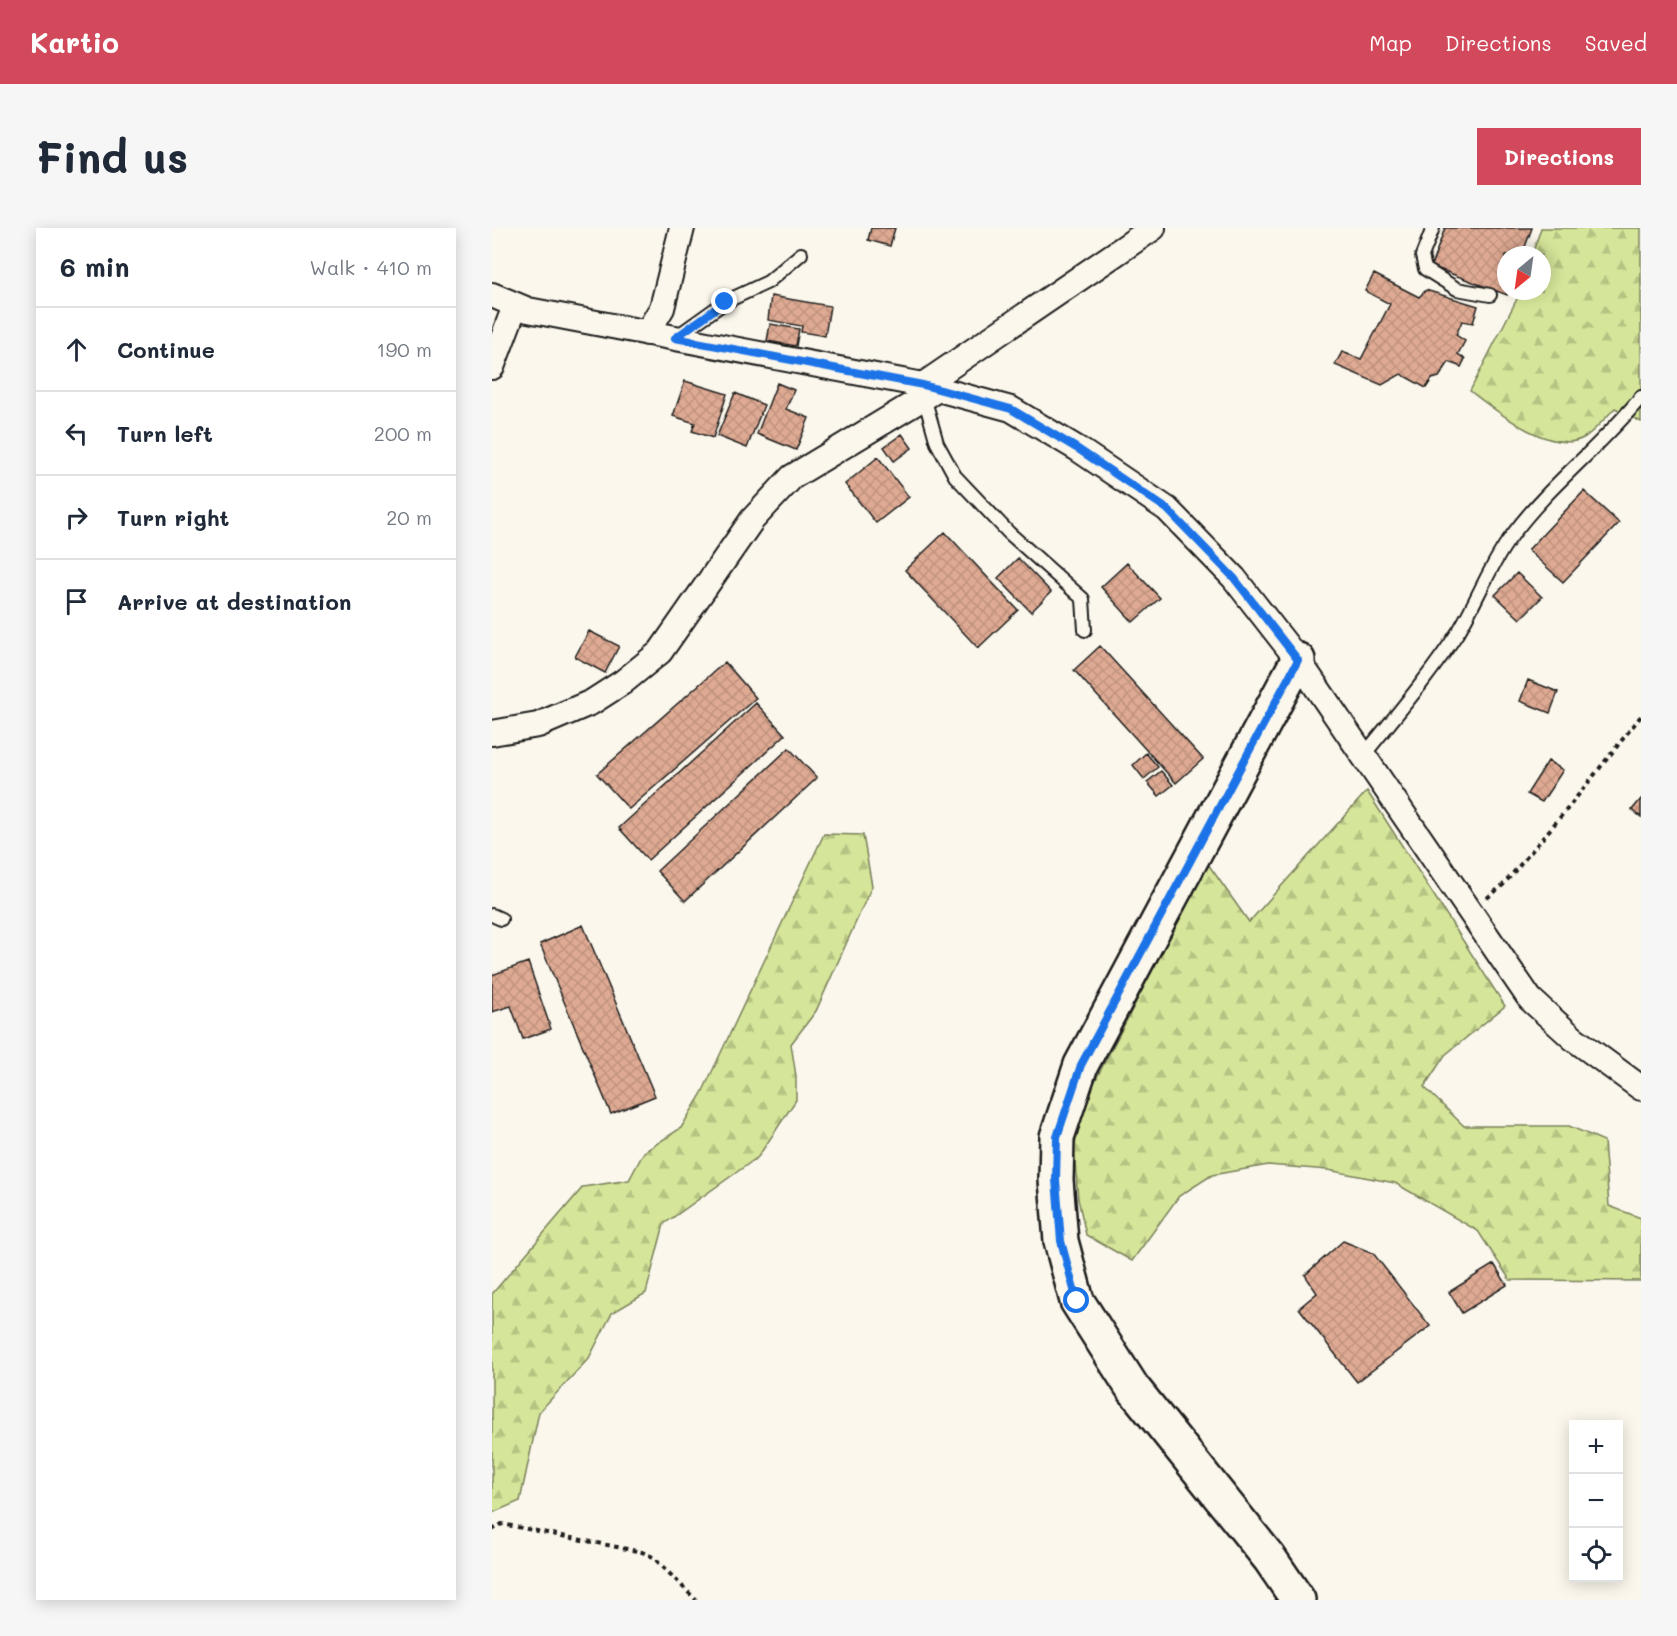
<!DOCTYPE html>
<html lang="en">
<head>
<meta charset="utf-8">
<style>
	body { margin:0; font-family:Mali,sans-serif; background:#f6f6f7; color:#1f2937 }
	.controls { position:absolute; right:18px; bottom:18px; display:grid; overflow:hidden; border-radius:0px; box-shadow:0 3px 15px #0003 }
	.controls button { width:54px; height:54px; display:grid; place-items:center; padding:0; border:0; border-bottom:2px solid #e0e1e3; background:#fff; color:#1f2937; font:30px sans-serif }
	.compass { position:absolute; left:1005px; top:18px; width:54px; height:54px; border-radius:50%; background:#fff; box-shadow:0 3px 15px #0003; rotate:209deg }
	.stop { position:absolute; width:18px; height:18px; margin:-14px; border:4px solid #1a73e8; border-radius:50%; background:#fff }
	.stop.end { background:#1a73e8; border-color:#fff; box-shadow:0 2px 6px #0008 }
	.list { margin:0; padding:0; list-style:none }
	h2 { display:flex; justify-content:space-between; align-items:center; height:78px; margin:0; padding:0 24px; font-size:26px }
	h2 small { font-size:20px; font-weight:400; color:#747a83 }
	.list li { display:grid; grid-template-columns:39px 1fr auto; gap:18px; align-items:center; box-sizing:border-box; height:84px; padding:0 24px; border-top:2px solid #e0e1e3 }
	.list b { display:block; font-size:22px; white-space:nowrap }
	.list em { font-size:20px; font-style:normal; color:#747a83 }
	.icon { flex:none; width:33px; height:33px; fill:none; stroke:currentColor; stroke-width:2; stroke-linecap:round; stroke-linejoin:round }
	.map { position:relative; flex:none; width:1149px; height:1372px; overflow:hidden; border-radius:0px }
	header { display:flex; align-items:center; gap:36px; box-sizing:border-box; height:84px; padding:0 30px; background:#d1495b; color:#fff }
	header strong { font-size:28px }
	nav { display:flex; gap:33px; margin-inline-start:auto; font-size:21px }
	.intro { display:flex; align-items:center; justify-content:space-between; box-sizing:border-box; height:144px; padding:0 36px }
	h1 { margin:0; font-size:42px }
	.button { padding:15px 27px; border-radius:0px; background:#d1495b; color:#fff; font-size:21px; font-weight:700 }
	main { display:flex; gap:36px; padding:0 36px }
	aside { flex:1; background:#fff; border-radius:0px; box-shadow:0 3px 15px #0003 }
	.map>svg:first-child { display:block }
	.forest { fill:url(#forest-firs); stroke:#78805a; stroke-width:1.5 }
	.building { fill:url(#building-cross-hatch); stroke:#1c1c1c; stroke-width:1.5 }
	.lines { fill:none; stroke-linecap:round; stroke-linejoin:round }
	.lane-casing { stroke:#1c1c1c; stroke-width:16 }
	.street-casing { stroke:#1c1c1c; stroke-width:28 }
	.secondary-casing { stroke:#1c1c1c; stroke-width:38 }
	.path { stroke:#1c1c1c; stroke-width:4; stroke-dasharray:4.5 4.5; stroke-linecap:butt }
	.lane { stroke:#fbf7ec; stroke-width:12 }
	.street { stroke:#fbf7ec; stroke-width:24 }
	.secondary { stroke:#fbf7ec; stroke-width:33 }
	.route { stroke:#1a73e8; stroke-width:8 }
</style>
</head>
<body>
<header>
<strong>Kartio</strong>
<nav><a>Map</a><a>Directions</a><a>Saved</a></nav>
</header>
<div class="intro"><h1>Find us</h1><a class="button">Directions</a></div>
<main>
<aside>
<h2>6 min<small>Walk · 410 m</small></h2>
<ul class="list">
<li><svg class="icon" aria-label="ahead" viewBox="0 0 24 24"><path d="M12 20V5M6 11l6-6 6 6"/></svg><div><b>Continue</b></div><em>190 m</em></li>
<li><svg class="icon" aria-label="left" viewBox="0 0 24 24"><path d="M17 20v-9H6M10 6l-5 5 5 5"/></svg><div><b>Turn left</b></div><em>200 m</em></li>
<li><svg class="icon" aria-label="right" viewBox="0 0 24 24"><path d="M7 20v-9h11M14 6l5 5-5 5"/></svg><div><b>Turn right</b></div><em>20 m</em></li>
<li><svg class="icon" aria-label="arrive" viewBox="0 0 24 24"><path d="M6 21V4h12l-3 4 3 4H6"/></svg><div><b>Arrive at destination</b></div></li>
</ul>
</aside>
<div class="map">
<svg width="1149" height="1372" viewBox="0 0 1149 1372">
	<defs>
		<pattern id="forest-firs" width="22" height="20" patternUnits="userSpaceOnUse" patternTransform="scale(1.5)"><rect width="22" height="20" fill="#d5e599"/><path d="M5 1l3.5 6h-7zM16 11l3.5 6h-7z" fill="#b6c483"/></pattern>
		<pattern id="building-cross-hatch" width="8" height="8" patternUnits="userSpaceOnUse" patternTransform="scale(1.5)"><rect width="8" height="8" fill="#dfaa93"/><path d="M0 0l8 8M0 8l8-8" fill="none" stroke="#bf927e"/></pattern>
	</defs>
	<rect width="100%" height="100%" fill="#fbf7ec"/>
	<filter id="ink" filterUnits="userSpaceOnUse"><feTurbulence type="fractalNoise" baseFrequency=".0167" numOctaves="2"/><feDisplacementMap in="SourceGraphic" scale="12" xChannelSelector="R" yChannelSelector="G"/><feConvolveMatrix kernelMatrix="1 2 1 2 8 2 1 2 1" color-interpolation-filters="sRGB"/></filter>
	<g filter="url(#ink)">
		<!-- forest -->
		<path class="forest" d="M 1049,0 L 1149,0 L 1149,194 L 1123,180 C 1114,189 1104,202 1093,209 C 1061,229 1003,182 978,163 L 1029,63 L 1050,63 L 1050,27 L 1040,27 Z
			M 875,563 L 1013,778 L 953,827 L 932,859 L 972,898 L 1077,898 L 1112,913 L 1117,978 L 1149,990 L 1149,1053 L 1018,1052 L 986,1003 L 903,955 L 836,942 L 776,937 L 720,947 L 687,968 L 640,1033 L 594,1007 L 586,971 L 582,922 L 592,874 L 716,636 L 757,694 Z
			M 332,606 L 371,607 L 380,658 L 324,783 L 299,816 L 304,848 L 304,872 L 266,929 L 172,996 L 154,1065 L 120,1085 L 97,1130 L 47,1184 L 28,1273 L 0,1285 L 0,1066 L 91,959 L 137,952 L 152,924 L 189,900 L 210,865 Z"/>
		<!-- building -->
		<path class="building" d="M 379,0 L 403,0 L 398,18 L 376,12 Z
			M 953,0 L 1040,0 L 1030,27 L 1014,27 L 1015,67 L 939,38 Z
			M 882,46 L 927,69 L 934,62 L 986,78 L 981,95 L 970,93 L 964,107 L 973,113 L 966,126 L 973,131 L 969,139 L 957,134 L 947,149 L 940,151 L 934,160 L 909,146 L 890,157 L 843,137 L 850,124 L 869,131 L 898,76 L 873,63 Z
			M 279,68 L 338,78 L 333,108 L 309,104 L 310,98 L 276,92 Z
			M 278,96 L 307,101 L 304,118 L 275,113 Z
			M 193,153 L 235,166 L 221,210 L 200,203 L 203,195 L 181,188 Z
			M 285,155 L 302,162 L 294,181 L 317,190 L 304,222 L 265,206 Z
			M 243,165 L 272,177 L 255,220 L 225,208 Z
			M 410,206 L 420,220 L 402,233 L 392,219 Z
			M 386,229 L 417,269 L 384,295 L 353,256 Z
			M 1092,263 L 1127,295 L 1071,354 L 1036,322 Z
			M 453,304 L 526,382 L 486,420 L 413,342 Z
			M 526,330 L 559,364 L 539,384 L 506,350 Z
			M 635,335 L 668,370 L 641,394 L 609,359 Z
			M 1025,345 L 1050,369 L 1028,391 L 1003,367 Z
			M 97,403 L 127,418 L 113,445 L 83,429 Z
			M 608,418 L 711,531 L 684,555 L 582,442 Z
			M 233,434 L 264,470 L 137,581 L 105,546 Z
			M 1036,452 L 1066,464 L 1058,485 L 1028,473 Z
			M 264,475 L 293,507 L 156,632 L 127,600 Z
			M 297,520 L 325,550 L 193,673 L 165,643 Z
			M 654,525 L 666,539 L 652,551 L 641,537 Z
			M 1056,533 L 1071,542 L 1050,574 L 1035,566 Z
			M 669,543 L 681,557 L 667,568 L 655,554 Z
			M 1149,571 L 1149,589 L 1140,582 Z
			M 91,697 L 163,868 L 119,886 L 48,716 Z
			M 36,734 L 59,801 L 31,811 L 19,778 L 0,784 L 0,747 Z
			M 851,1013 L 881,1025 L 938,1098 L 865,1154 L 807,1080 L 825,1065 L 813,1047 Z
			M 1002,1036 L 1015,1057 L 970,1085 L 957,1064 Z"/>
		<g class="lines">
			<defs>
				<path id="lane" d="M 941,0 L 930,28 L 933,41 L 965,61 L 998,67
					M 184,109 L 233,74 L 276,54 L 309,26
					M 432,169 L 445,215 L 463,248 L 517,305 L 591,371 L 593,402
					M 871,528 C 905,486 939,446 968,401 C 985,372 997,340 1016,313 C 1054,259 1108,220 1149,169
					M 0,687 L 9,691"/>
				<path id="street" d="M 0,67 L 36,82 L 431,157 L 519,181 L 586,221 L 675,281 L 742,350 L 806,432 L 1038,771 L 1081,810 L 1149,860
					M 155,105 L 170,80 L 190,0
					M 0,139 L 23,78
					M 431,157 L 661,0
					M 0,505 L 46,497 L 100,474 L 131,454 L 168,424 L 260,292 L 300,249 L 446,161"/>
				<path id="secondary" d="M 806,1372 L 778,1331 L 640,1159 L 585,1073 L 569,1013 L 564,952 L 565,909 L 589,837 L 806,432"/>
			</defs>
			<!-- lane casing -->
			<use href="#lane" class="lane-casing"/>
			<!-- street casing -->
			<use href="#street" class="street-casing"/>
			<!-- secondary casing -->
			<use href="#secondary" class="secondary-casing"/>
			<!-- path -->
			<path class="path" d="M 995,670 L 1011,657 L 1076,580 L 1149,488
				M 0,1302 L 10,1296 L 150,1324 L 161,1329 L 204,1372"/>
			<!-- lane -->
			<use href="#lane" class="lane"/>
			<!-- street -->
			<use href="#street" class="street"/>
			<!-- secondary -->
			<use href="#secondary" class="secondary"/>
		</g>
	</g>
	<g class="lines" filter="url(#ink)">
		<!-- route -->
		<path class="route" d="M 233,74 L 183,110 L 431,157 L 519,181 L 586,221 L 675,281 L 742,350 L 806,432 L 589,837 L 565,909 L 564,952 L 569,1013 L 585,1073"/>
	</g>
</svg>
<div class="controls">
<button>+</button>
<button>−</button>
<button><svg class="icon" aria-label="locate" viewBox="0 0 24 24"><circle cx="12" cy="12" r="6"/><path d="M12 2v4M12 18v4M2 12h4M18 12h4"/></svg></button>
</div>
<svg class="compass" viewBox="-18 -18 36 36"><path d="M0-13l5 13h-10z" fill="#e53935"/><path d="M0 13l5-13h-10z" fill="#747a83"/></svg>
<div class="stop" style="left:585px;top:1073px"></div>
<div class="stop end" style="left:233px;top:74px"></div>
</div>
</main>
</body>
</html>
